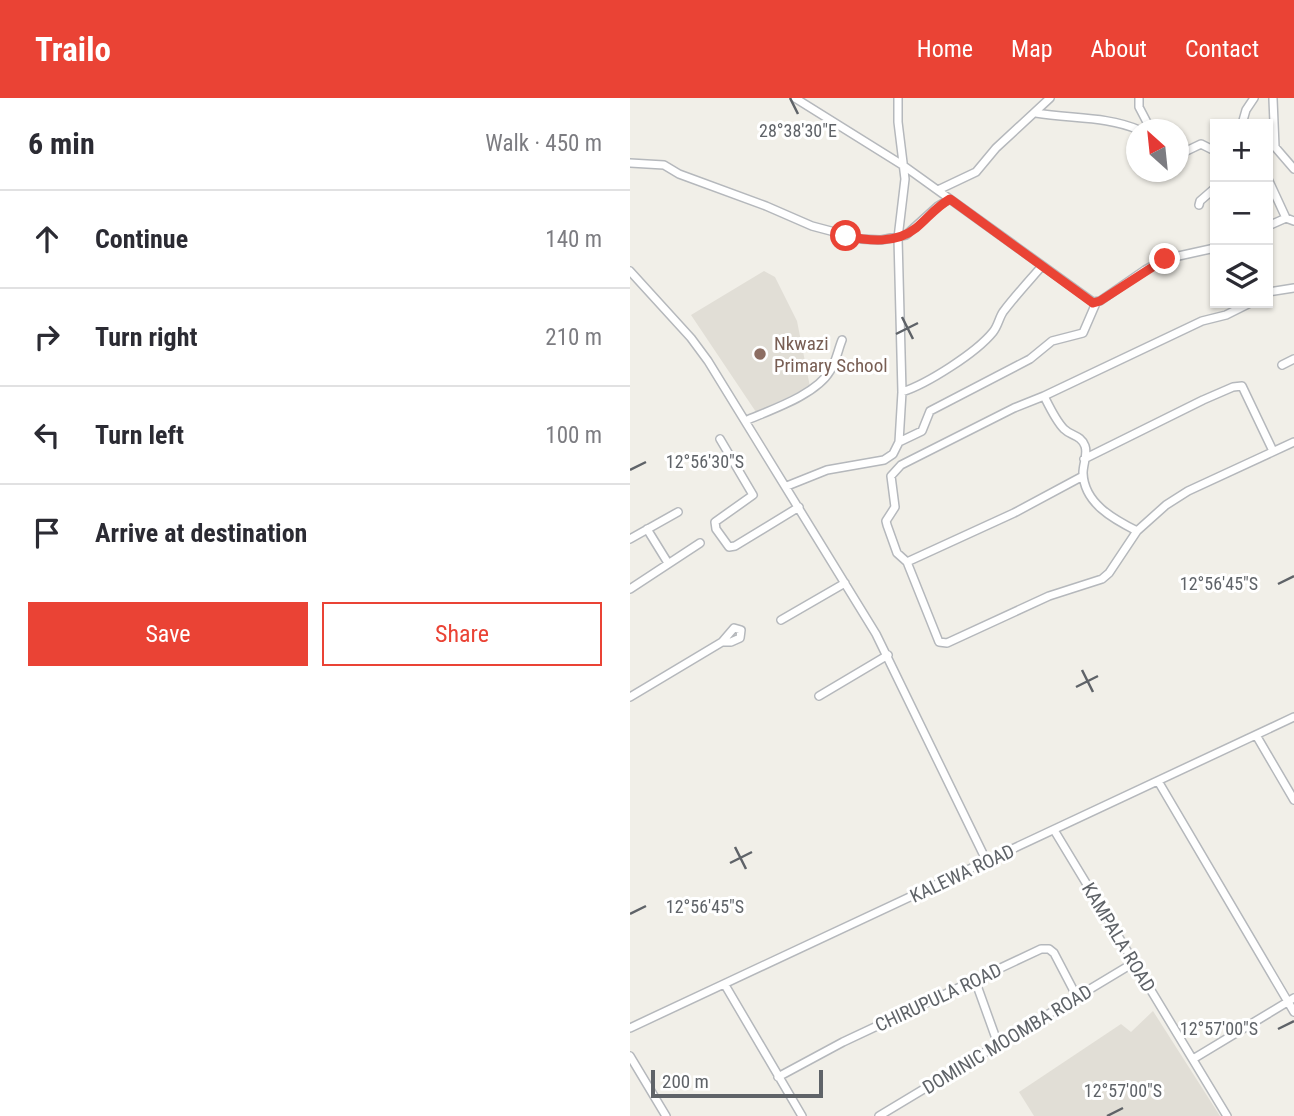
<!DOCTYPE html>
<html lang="en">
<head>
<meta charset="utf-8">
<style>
	body { margin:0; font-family:"Roboto Condensed",sans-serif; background:#f7f7f7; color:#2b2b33 }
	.controls { position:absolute; right:21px; top:21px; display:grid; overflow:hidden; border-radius:0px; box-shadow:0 2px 5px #0004 }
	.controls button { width:63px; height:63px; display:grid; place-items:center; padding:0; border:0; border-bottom:2px solid #e1e1e2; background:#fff; color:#2b2b33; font:35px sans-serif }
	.compass { position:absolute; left:496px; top:21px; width:63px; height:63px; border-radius:50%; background:#fff; box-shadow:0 2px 5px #0004; rotate:333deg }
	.scale { position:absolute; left:21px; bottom:18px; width:172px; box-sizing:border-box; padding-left:7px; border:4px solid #5f6368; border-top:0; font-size:19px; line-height:24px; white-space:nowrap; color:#5f6368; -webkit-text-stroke:5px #fff; paint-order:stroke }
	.stop { position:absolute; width:21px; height:21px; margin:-16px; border:5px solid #ea4335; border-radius:50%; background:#fff }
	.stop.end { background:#ea4335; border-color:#fff; box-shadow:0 2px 7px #0008 }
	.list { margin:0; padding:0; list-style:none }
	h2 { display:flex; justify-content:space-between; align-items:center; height:91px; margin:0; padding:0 28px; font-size:30px }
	h2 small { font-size:23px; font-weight:400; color:#7c7c81 }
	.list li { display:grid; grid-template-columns:46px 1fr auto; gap:21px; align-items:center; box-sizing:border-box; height:98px; padding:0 28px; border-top:2px solid #e1e1e2 }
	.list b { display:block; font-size:26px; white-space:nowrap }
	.list em { font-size:23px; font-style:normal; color:#7c7c81 }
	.actions { display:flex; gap:14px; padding:21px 28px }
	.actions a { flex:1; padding:16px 0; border:2px solid #ea4335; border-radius:0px; text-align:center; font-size:24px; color:#ea4335 }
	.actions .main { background:#ea4335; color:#fff }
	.icon { flex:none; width:38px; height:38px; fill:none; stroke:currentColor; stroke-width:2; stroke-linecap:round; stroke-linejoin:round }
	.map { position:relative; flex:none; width:664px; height:1018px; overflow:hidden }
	header { display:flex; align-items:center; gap:42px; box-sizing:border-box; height:98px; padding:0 35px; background:#ea4335; color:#fff }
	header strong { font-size:33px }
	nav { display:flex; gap:38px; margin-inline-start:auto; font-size:24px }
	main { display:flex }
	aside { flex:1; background:#fff }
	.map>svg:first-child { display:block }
	.education { fill:#e1ded6 }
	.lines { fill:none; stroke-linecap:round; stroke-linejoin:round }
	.minor-casing { stroke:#b5b8bc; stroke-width:10 }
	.minor { stroke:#fff; stroke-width:7 }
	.route { stroke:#ea4335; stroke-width:9 }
	.ticks { fill:none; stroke:#5f6368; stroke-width:2.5 }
	.education-dot { fill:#8d6e63; stroke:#fff; stroke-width:2.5 }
	.labels { text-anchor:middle; stroke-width:6; stroke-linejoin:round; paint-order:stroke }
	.education-label { font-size:19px; fill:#785e54; stroke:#fff; text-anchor:start }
	.street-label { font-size:19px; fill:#5f6368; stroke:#fff }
	.ticks-label { font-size:18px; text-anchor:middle; fill:#5f6368; stroke:#fff; stroke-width:6; stroke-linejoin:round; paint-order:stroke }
</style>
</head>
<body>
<header>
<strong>Trailo</strong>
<nav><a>Home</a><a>Map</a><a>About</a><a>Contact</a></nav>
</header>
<main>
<aside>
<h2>6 min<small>Walk · 450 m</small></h2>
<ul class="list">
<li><svg class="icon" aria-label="ahead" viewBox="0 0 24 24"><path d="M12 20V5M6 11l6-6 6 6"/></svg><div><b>Continue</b></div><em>140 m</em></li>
<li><svg class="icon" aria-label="right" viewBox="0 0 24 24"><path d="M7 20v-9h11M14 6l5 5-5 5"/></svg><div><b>Turn right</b></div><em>210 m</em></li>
<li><svg class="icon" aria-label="left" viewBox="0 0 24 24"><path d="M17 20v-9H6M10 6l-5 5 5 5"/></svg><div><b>Turn left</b></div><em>100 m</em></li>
<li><svg class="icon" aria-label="arrive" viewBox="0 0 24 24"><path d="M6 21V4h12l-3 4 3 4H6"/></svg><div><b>Arrive at destination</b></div></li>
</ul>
<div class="actions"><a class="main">Save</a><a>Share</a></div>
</aside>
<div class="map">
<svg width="664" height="1018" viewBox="0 0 664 1018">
	<rect width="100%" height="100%" fill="#f1efe8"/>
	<!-- education -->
	<path class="education" d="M 134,173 L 145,179 L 167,223 L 180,289 L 126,314 L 61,217 Z
		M 523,913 L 590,1018 L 404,1018 L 389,994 L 491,926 L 501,934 Z"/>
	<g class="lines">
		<defs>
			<path id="minor" d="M 165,0 L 274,68 L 463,204 L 470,203 L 515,172 L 535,161 L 585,150
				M 509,0 L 509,9 L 521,32
				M 643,1 L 645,49 L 664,71
				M 406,15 C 440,21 477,18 509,32
				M 612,26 L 616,12 L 624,0
				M 548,57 L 571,46 L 585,53
				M 0,65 L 34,67 L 49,76 L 136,108 L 182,128 L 231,141 L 251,142 L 276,137 L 308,108 L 320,101
				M 638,81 L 656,120
				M 308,92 L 346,74 L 366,50 L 420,0
				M 569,107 L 570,103 L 585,90
				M 638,128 L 656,120 L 664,123
				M 0,173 L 61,240 L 78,263 L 246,536 L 357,764
				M 638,194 L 664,190
				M 652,267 L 664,261
				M 272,294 C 297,286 346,255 363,234 C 368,228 369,220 373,214 C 385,198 399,183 412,168
				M 414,298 L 572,223 L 596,217 L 620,205
				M 115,323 C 140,312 186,297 200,273 C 206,264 208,252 212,242
				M 90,341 L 123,397 L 85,424 L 86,431 L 99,449 L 105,448 L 169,409
				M 269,344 L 292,333 L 300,313 L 400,261 L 422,243 L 453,235 L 466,205
				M 454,361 L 573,302 L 603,289 L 612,288 L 643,353
				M 157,388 L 197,372 L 254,362 L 263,356 L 269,344 L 272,294 L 268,140 L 275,81 L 268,24 L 268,0
				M 17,431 L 38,465
				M 507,433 C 483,421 454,405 453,375 C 453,366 458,356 455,348 C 451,337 441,338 434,331 C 426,323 419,308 414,298 L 384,310 L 271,367 L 261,378 L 265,409 L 256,423 L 257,427 L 267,455 L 277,464 L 309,544 L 317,545 L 419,498 L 472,481 L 479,475 L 507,433 L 536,407 L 558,393 L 664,344
				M 0,441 L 48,414
				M 277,464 L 384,415 L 453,378
				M 0,491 L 70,445
				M 151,522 L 215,485
				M 189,598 L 258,557
				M 0,599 L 92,544 L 104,530 L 111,532 L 110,540 L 101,544 L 92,544
				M 626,637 L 664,702
				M 528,683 L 664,914
				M 424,732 L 597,1018
				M 345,882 L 368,946
				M 95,887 L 172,1018
				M 0,930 L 664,619
				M 0,958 L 36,1018
				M 563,961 L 664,900
				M 148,979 L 213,944 L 411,851 L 419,851 L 424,855 L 447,899
				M 249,1018 L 505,864"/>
		</defs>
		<!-- minor casing -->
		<use href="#minor" class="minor-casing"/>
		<!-- minor -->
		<use href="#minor" class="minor"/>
	</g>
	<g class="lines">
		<!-- route -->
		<path class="route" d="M 216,138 C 239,143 266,146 286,130 C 298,120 306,109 320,101 L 463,205 L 470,203 L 535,161"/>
	</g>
	<!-- ticks -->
	<path class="ticks" d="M 160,0 L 168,16M 272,219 L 283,241M 266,236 L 288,225M 0,372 L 16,364M 648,486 L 664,478M 452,572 L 463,594M 446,589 L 468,578M 105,749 L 116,771M 100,765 L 122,754M 0,816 L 16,808M 648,931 L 664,923M 477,1018 L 493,1010"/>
	<!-- markers -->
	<circle class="education-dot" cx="130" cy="256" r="7"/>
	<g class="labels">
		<!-- education labels -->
		<g class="education-label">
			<text x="144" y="252">Nkwazi<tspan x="144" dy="22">Primary School</tspan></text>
		</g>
		<!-- street labels -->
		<g class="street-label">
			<text transform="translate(332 775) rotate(-25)" y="7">KALEWA ROAD</text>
			<text transform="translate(489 839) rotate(59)" y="7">KAMPALA ROAD</text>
			<text transform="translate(308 899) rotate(-25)" y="7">CHIRUPULA ROAD</text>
			<text transform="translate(377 941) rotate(-31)" y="7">DOMINIC MOOMBA ROAD</text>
		</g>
	</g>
	<g class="ticks-label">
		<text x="168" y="39">28°38'30"E</text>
		<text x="75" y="370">12°56'30"S</text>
		<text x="589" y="492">12°56'45"S</text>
		<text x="75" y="815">12°56'45"S</text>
		<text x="589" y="937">12°57'00"S</text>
		<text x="493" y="999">12°57'00"S</text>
	</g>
</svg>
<div class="controls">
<button>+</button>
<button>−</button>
<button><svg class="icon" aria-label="layers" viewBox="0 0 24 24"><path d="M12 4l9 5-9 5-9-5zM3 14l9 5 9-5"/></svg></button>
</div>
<svg class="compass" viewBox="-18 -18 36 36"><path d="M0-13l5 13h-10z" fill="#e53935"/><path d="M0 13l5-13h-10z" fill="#7c7c81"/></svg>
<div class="scale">200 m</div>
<div class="stop" style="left:216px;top:138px"></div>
<div class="stop end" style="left:535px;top:161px"></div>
</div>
</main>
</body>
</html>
